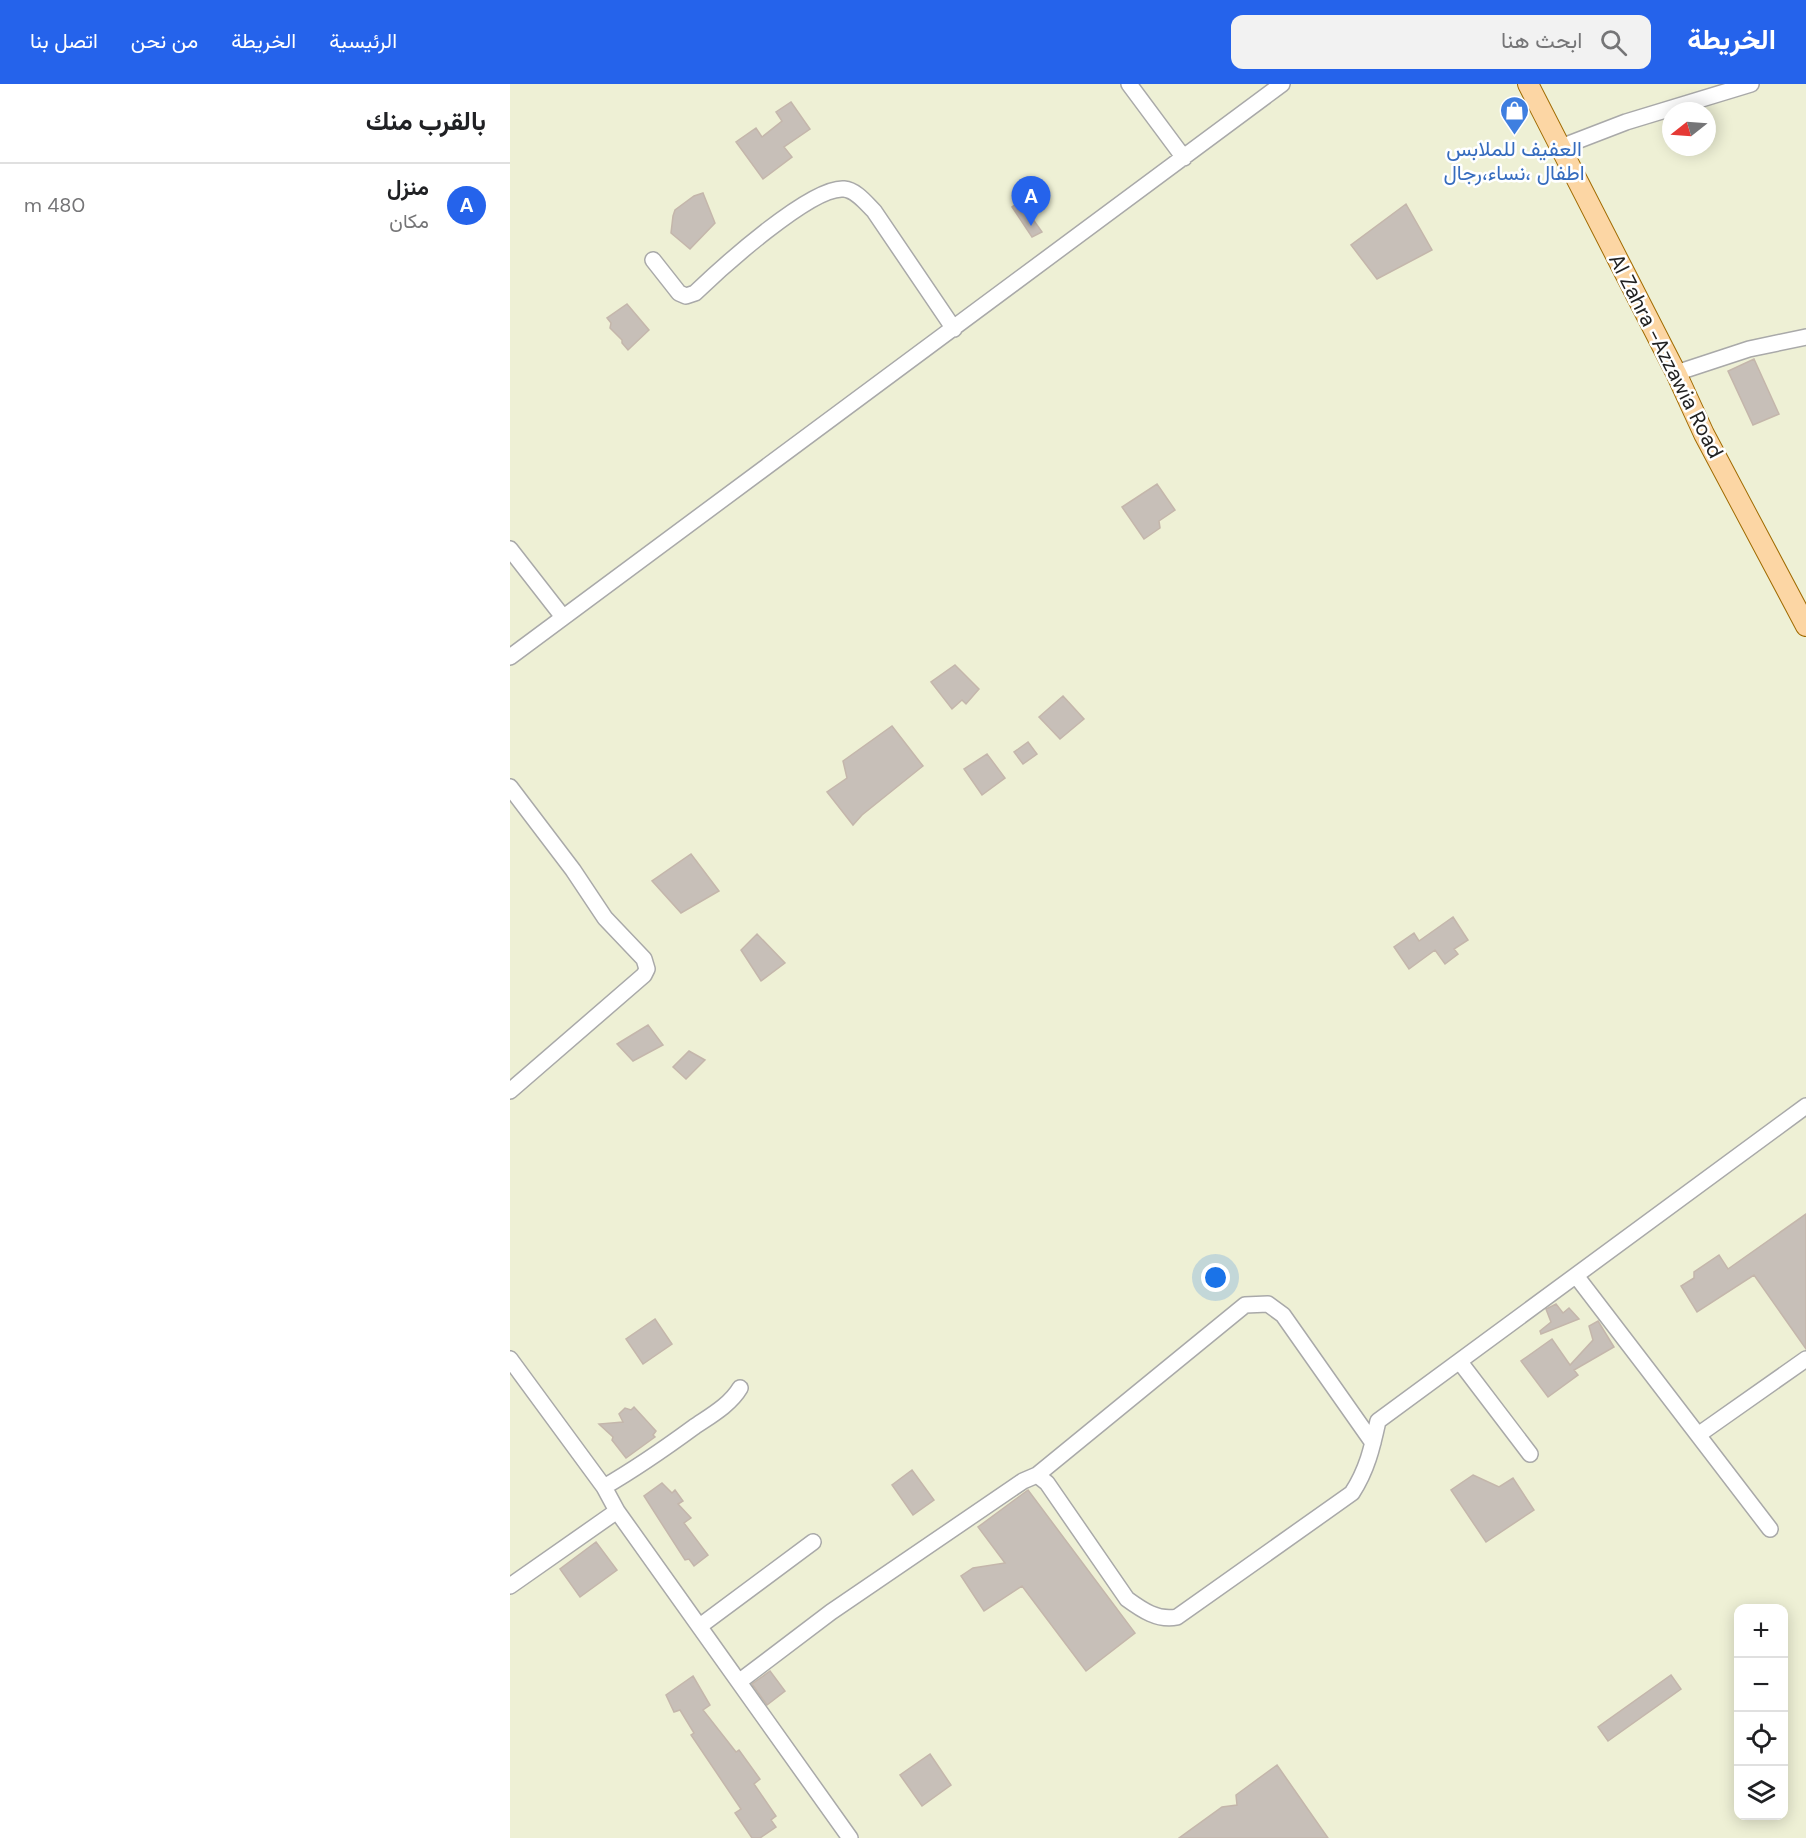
<!DOCTYPE html>
<html lang="ar">
<head>
<meta charset="utf-8">
<style>
	body { margin:0; font-family:"DM Sans",Vazirmatn,sans-serif; background:#f2f2f2; color:#202124; direction:rtl }
	.controls { position:absolute; right:18px; bottom:18px; display:grid; overflow:hidden; border-radius:12px; box-shadow:0 3px 15px #0003 }
	.controls button { width:54px; height:54px; display:grid; place-items:center; padding:0; border:0; border-bottom:2px solid #e0e0e0; background:#fff; color:#202124; font:30px sans-serif }
	.compass { position:absolute; left:1152px; top:18px; width:54px; height:54px; border-radius:50%; background:#fff; box-shadow:0 3px 15px #0003; rotate:253deg }
	.you { position:absolute; left:706px; top:1194px; width:21px; height:21px; margin:-15px; border:4px solid #fff; border-radius:50%; background:#1a73e8; box-shadow:0 0 0 9px #1a73e833 }
	.badge { display:grid; place-items:center; width:39px; height:39px; border-radius:50%; background:#2563eb; color:#fff; font-size:20px; font-weight:700 }
	.pin { position:absolute; translate:-50% -50px; filter:drop-shadow(0 2px 3px #0008) }
	.pin::after { content:''; position:absolute; top:32px; width:21px; height:18px; background:inherit; clip-path:polygon(0 0,100% 0,50% 100%) }
	.list { margin:0; padding:0; list-style:none }
	h2 { display:flex; justify-content:space-between; align-items:center; height:78px; margin:0; padding:0 24px; font-size:26px }
	h2 small { font-size:20px; font-weight:400; color:#757577 }
	.list li { display:grid; grid-template-columns:39px 1fr auto; gap:18px; align-items:center; box-sizing:border-box; height:84px; padding:0 24px; border-top:2px solid #e0e0e0 }
	.list b { display:block; font-size:22px; white-space:nowrap }
	.list p { margin:0; font-size:20px; white-space:nowrap; color:#757577 }
	.list em { font-size:20px; font-style:normal; color:#757577 }
	.icon { flex:none; width:33px; height:33px; fill:none; stroke:currentColor; stroke-width:2; stroke-linecap:round; stroke-linejoin:round }
	.map { position:relative; flex:none; width:1296px; height:1754px; overflow:hidden; direction:ltr }
	header { display:flex; align-items:center; gap:36px; box-sizing:border-box; height:84px; padding:0 30px; background:#2563eb; color:#fff }
	header strong { font-size:28px }
	nav { display:flex; gap:33px; margin-inline-start:auto; font-size:21px }
	.search { width:420px; height:54px; background:#f2f2f2; display:flex; align-items:center; gap:15px; box-sizing:border-box; padding:0 21px; border-radius:12px; color:#757577; font-size:22px }
	main { display:flex }
	aside { flex:1; background:#fff }
	.map>svg:first-child { display:block }
	.farmland { fill:#eef0d5; fill-rule:evenodd }
	.building { fill:#c7bfb8; stroke:#c4b6ab; stroke-width:1.5 }
	.lines { fill:none; stroke-linecap:round; stroke-linejoin:round }
	.minor-casing { stroke:#a9a9a9; stroke-width:18 }
	.major-casing { stroke:#a06b00; stroke-width:22 }
	.minor { stroke:#fff; stroke-width:15 }
	.major { stroke:#fcd6a4; stroke-width:20 }
	.labels { text-anchor:middle; stroke-width:5; stroke-linejoin:round; paint-order:stroke }
	.shop-label { font-size:21px; fill:#366cbe; stroke:#fff }
	.street-label { font-size:21px; fill:#222; stroke:#fff }
</style>
</head>
<body>
<header>
<strong>الخريطة</strong>
<div class="search"><svg class="icon" aria-label="search" viewBox="0 0 24 24"><circle cx="10" cy="10" r="6"/><path d="M15 15l6 6"/></svg>ابحث هنا</div>
<nav><a>الرئيسية</a><a>الخريطة</a><a>من نحن</a><a>اتصل بنا</a></nav>
</header>
<main>
<div class="map">
<svg width="1296" height="1754" viewBox="0 0 1296 1754">
	<rect width="100%" height="100%" fill="#f2efe9"/>
	<!-- farmland -->
	<path class="farmland" d="M 0,0 L 1296,0 L 1296,1754 L 0,1754 ZM 1161,27 L 1197,27 L 1197,63 L 1161,63 ZM 1228,1524 L 1274,1524 L 1274,1732 L 1228,1732 Z"/>
	<!-- building -->
	<path class="building" d="M 281,18 L 300,45 L 274,63 L 282,73 L 253,95 L 226,58 L 246,44 L 252,53 L 272,37 L 266,28 Z
		M 193,109 L 205,139 L 180,165 L 161,149 L 163,132 L 165,126 L 184,112 Z
		M 510,117 L 532,148 L 522,153 L 502,123 Z
		M 896,120 L 922,166 L 867,195 L 841,161 Z
		M 117,220 L 139,246 L 118,266 L 112,259 L 112,256 L 100,244 L 101,239 L 97,234 Z
		M 1244,275 L 1269,330 L 1243,341 L 1218,287 Z
		M 647,400 L 665,426 L 649,437 L 650,444 L 634,455 L 612,423 Z
		M 445,581 L 469,605 L 456,620 L 452,616 L 442,625 L 421,598 Z
		M 553,612 L 574,635 L 550,655 L 529,633 Z
		M 382,642 L 413,682 L 352,731 L 343,741 L 317,708 L 337,694 L 333,677 Z
		M 518,658 L 527,670 L 513,680 L 504,668 Z
		M 477,670 L 495,694 L 472,711 L 454,685 Z
		M 181,770 L 209,807 L 171,829 L 142,797 Z
		M 943,833 L 958,856 L 944,865 L 948,870 L 935,880 L 925,866 L 899,885 L 884,863 L 904,849 L 909,857 Z
		M 247,850 L 275,879 L 251,897 L 231,866 Z
		M 138,941 L 153,961 L 123,977 L 107,960 Z
		M 179,967 L 195,976 L 176,995 L 163,983 Z
		M 1296,1130 L 1296,1265 L 1244,1191 L 1187,1228 L 1171,1202 L 1184,1194 L 1184,1188 L 1209,1171 L 1218,1185 Z
		M 1046,1220 L 1053,1229 L 1059,1224 L 1069,1235 L 1031,1250 L 1030,1247 L 1041,1238 L 1036,1225 Z
		M 145,1235 L 162,1260 L 133,1280 L 116,1255 Z
		M 1088,1237 L 1104,1263 L 1064,1286 L 1068,1291 L 1038,1313 L 1011,1277 L 1042,1255 L 1060,1281 L 1083,1256 L 1079,1242 Z
		M 124,1323 L 146,1347 L 143,1351 L 145,1353 L 116,1374 L 102,1356 L 103,1353 L 89,1340 L 113,1338 L 109,1330 L 115,1324 L 121,1326 Z
		M 402,1386 L 424,1416 L 403,1431 L 382,1401 Z
		M 963,1391 L 989,1403 L 1003,1394 L 1024,1426 L 976,1458 L 941,1406 Z
		M 152,1399 L 162,1409 L 165,1406 L 173,1417 L 168,1420 L 181,1434 L 174,1439 L 198,1471 L 184,1482 L 179,1475 L 175,1476 L 134,1412 Z
		M 518,1406 L 625,1549 L 576,1587 L 512,1502 L 474,1527 L 451,1492 L 463,1484 L 495,1479 L 468,1443 Z
		M 86,1458 L 107,1486 L 70,1513 L 50,1485 Z
		M 260,1587 L 275,1607 L 257,1621 L 242,1600 Z
		M 1161,1591 L 1171,1605 L 1098,1657 L 1088,1643 Z
		M 183,1592 L 200,1621 L 193,1626 L 226,1668 L 229,1666 L 250,1695 L 244,1700 L 266,1732 L 261,1736 L 266,1743 L 250,1754 L 242,1754 L 225,1729 L 231,1725 L 181,1651 L 184,1649 L 170,1626 L 164,1628 L 156,1611 Z
		M 420,1670 L 441,1701 L 412,1722 L 390,1691 Z
		M 767,1681 L 818,1754 L 669,1754 L 712,1723 L 727,1721 L 726,1711 Z"/>
	<g class="lines">
		<defs>
			<path id="minor" d="M 619,0 L 674,74
				M 1051,63 L 1116,38 L 1241,0
				M 143,176 L 169,209 L 176,212 L 185,209 C 210,185 301,102 334,105 C 346,106 356,119 364,127 L 444,245
				M 1166,289 L 1239,265 L 1296,253
				M 0,465 L 53,533
				M 0,573 L 772,0
				M 0,703 L 63,786 L 95,834 L 134,875 L 137,885 L 134,891 L 0,1007
				M 1067,1193 L 1260,1445
				M 0,1275 L 94,1403 L 107,1427 L 340,1754
				M 950,1278 L 1020,1370
				M 1188,1351 L 1296,1275
				M 527,1391 L 735,1221 L 758,1220 L 773,1231 L 863,1359
				M 94,1403 C 125,1385 154,1365 184,1343 C 200,1332 220,1321 230,1304
				M 0,1502 L 107,1427
				M 190,1542 L 303,1458
				M 230,1597 L 321,1528 L 513,1397 L 527,1391 L 537,1399 L 617,1515 C 632,1526 648,1537 667,1533 L 842,1409 C 857,1386 862,1364 868,1337 L 1296,1022"/>
			<path id="major" d="M 1018,0 L 1166,289 L 1194,350 L 1296,542"/>
		</defs>
		<!-- minor casing -->
		<use href="#minor" class="minor-casing"/>
		<!-- major casing -->
		<use href="#major" class="major-casing"/>
		<!-- minor -->
		<use href="#minor" class="minor"/>
		<!-- major -->
		<use href="#major" class="major"/>
	</g>
	<!-- icons -->
	<defs>
		<symbol id="shop-pin" viewBox="-11 -11 22 30"><path d="M0 17L-7.5 6A9.5 9.5 0 1 1 7.5 6Z" fill="#3f7fe0" stroke="#fff"/><path d="M-5-2.5h2.3a2.7 3.5 0 0 1 5.4 0H5L5.5 6h-11ZM-1.5-2.5h3a1.5 2.3 0 0 0-3 0Z" fill="#fff"/></symbol>
	</defs>
	<g fill-rule="evenodd">
		<use href="#shop-pin" x="988" y="10" width="33" height="45"/>
	</g>
	<g class="labels">
		<!-- shop labels -->
		<g class="shop-label">
			<text x="1004" y="72">العفيف للملابس<tspan x="1004" dy="24">اطفال ،نساء،رجال</tspan></text>
		</g>
		<!-- street labels -->
		<g class="street-label">
			<text transform="translate(1156 272) rotate(63)" y="7">Al Zahra -Azzawia Road</text>
		</g>
	</g>
</svg>
<div class="controls">
<button>+</button>
<button>−</button>
<button><svg class="icon" aria-label="locate" viewBox="0 0 24 24"><circle cx="12" cy="12" r="6"/><path d="M12 2v4M12 18v4M2 12h4M18 12h4"/></svg></button>
<button><svg class="icon" aria-label="layers" viewBox="0 0 24 24"><path d="M12 4l9 5-9 5-9-5zM3 14l9 5 9-5"/></svg></button>
</div>
<svg class="compass" viewBox="-18 -18 36 36"><path d="M0-13l5 13h-10z" fill="#e53935"/><path d="M0 13l5-13h-10z" fill="#757577"/></svg>
<div class="you"></div>
<div class="pin badge" style="left:521px;top:142px">A</div>
</div>
<aside>
<h2>بالقرب منك<small></small></h2>
<ul class="list">
<li><span class="badge">A</span><div><b>منزل</b><p>مكان</p></div><em>480 m</em></li>
</ul>
</aside>
</main>
</body>
</html>
